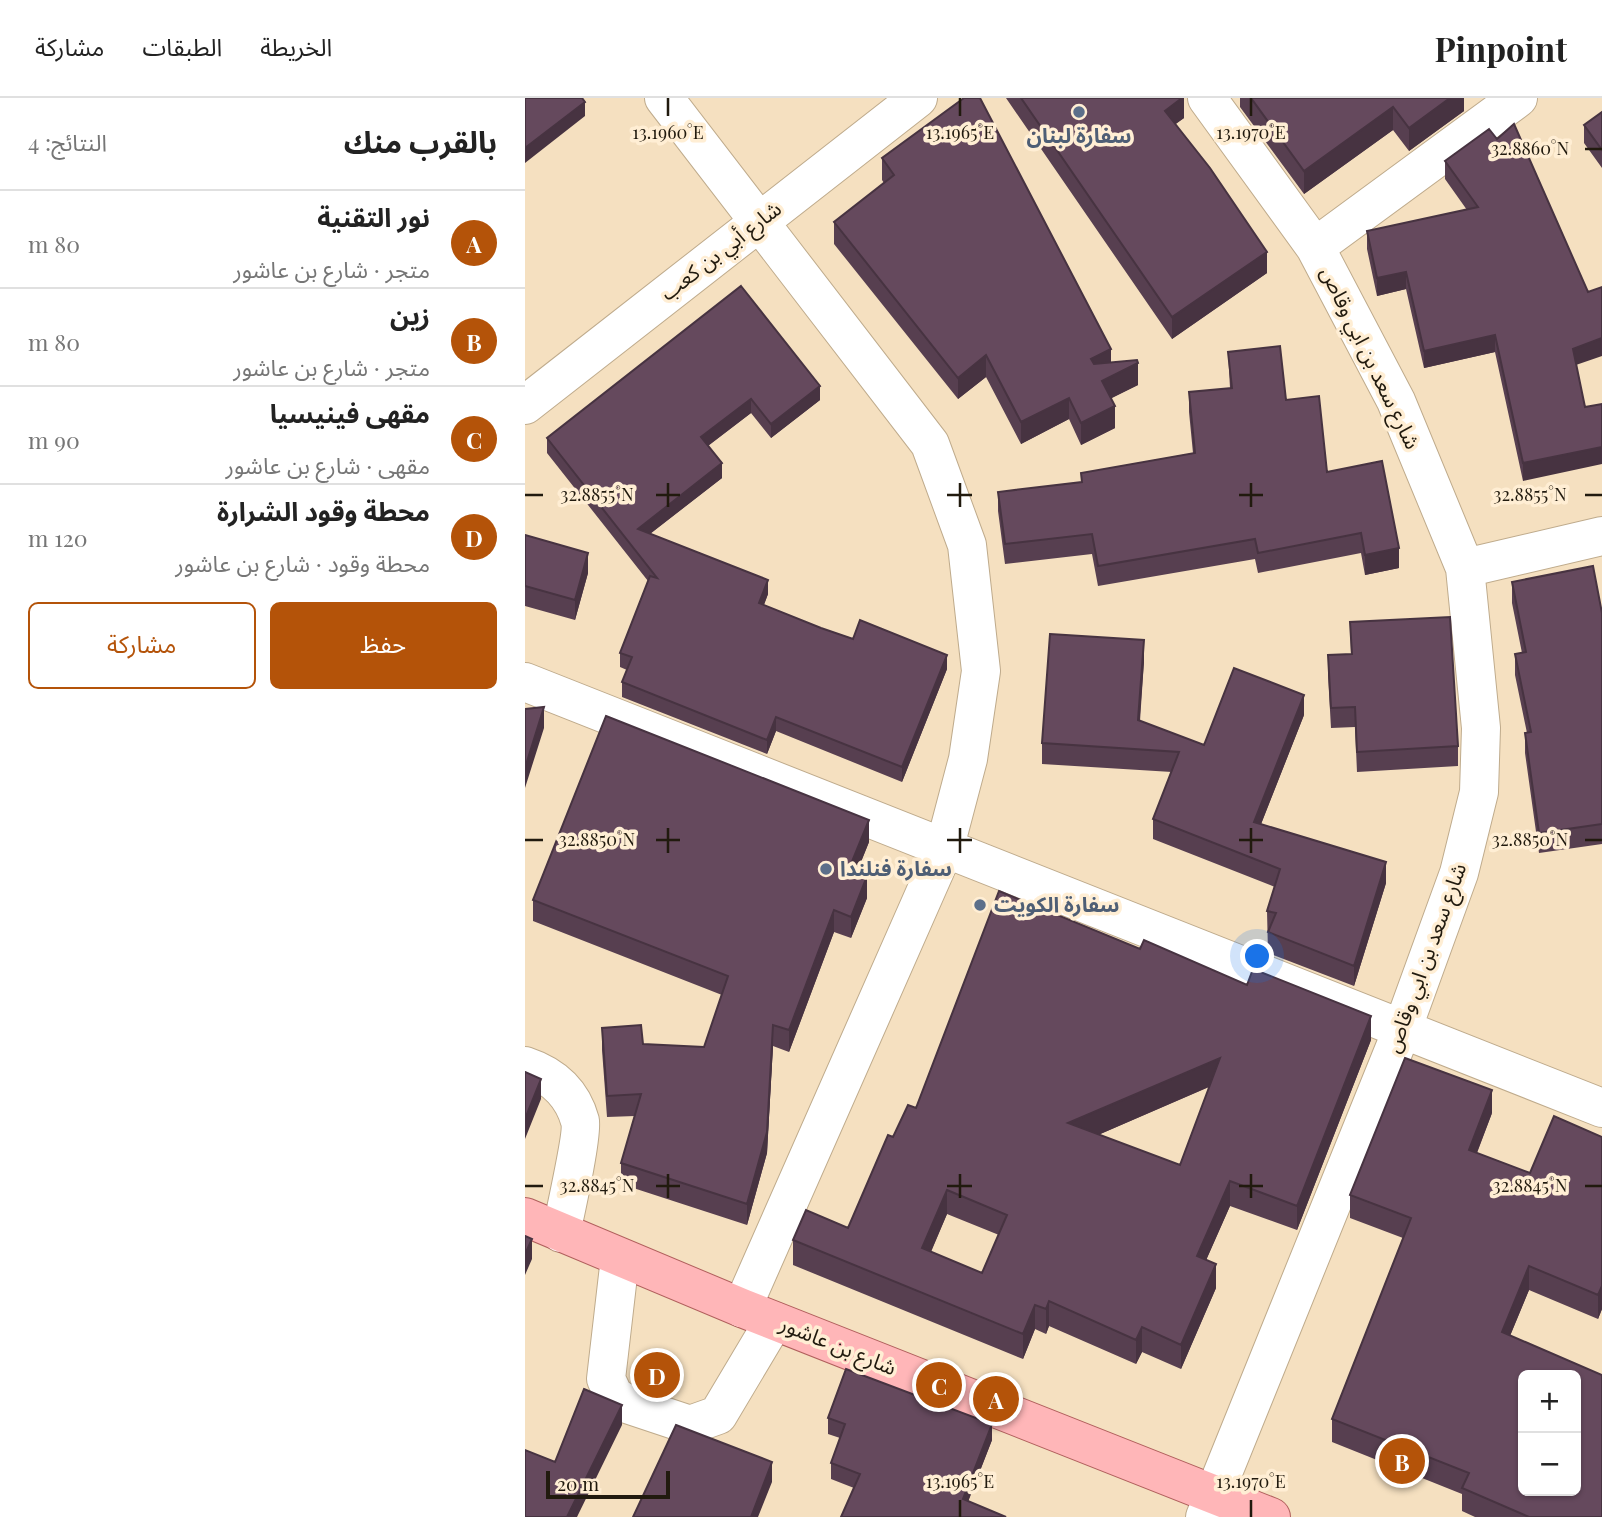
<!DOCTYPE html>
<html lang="ar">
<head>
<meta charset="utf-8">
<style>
	body { margin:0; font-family:"Playfair Display","Noto Sans Arabic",serif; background:#f6f6f6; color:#222; direction:rtl }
	.controls { position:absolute; right:21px; bottom:21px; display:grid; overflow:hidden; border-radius:10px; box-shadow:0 2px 5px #0004 }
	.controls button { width:63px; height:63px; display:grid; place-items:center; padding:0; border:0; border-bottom:2px solid #e0e0e0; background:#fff; color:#222; font:35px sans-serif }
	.scale { position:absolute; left:21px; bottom:18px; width:124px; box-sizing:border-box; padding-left:7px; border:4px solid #211a0e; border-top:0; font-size:19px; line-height:24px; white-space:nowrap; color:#211a0e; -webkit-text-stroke:5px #ffeed4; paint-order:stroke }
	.you { position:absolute; left:733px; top:859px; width:24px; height:24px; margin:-18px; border:5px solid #fff; border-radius:50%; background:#1a73e8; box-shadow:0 0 0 10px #1a73e833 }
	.badge { display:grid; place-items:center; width:46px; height:46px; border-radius:50%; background:#b45309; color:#fff; font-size:23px; font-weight:700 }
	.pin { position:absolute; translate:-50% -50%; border:4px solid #fff; box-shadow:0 2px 7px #0006 }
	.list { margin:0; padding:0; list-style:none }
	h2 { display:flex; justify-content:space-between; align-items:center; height:91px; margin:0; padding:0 28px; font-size:30px }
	h2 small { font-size:23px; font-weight:400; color:#767676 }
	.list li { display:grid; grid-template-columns:46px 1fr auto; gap:21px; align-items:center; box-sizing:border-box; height:98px; padding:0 28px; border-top:2px solid #e0e0e0 }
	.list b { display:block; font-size:26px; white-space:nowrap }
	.list p { margin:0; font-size:23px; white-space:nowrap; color:#767676 }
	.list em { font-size:23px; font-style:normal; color:#767676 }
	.actions { display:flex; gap:14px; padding:21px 28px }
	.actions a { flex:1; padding:16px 0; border:2px solid #b45309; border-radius:10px; text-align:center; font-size:24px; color:#b45309 }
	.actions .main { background:#b45309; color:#fff }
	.map { position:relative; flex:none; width:1077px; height:1419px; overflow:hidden; direction:ltr }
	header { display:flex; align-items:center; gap:42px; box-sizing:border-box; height:98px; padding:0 35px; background:#fff; border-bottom:2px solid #e0e0e0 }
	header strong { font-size:33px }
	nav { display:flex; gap:38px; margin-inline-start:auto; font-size:24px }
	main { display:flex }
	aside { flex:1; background:#fff }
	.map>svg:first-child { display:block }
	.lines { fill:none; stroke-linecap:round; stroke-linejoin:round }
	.minor-casing { stroke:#bfab8c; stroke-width:40 }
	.major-casing { stroke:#b1605d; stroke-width:40 }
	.minor { stroke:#fff; stroke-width:38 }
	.major { stroke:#ffb6b8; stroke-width:38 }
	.wall { fill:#573f50; fill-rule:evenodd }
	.shaded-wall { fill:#473341 }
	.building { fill:#65495d; stroke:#473341; stroke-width:2; fill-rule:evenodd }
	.ticks { fill:none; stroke:#211a0e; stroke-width:2.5 }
	.service-dot { fill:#5c6f8a; stroke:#ffeed4; stroke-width:2.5 }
	.labels { text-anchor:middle; stroke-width:7; stroke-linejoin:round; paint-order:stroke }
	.service-label { font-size:21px; font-weight:bold; fill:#4e5e75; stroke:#ffeed4; text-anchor:start }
	.street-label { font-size:21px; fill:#211a0e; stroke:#ffeed4 }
	.ticks-label { font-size:18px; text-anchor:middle; fill:#211a0e; stroke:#ffeed4; stroke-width:7; stroke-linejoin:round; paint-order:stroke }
</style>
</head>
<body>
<header>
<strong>Pinpoint</strong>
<nav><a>الخريطة</a><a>الطبقات</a><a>مشاركة</a></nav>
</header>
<main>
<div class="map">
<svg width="1077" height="1419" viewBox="0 0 1077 1419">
	<rect width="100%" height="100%" fill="#f5e0c0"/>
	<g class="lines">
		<defs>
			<path id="minor" d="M 139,0 L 405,346 L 442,447 L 456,573 L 443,661 L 419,752 L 217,1210
				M 790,149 L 993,0
				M 0,307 L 393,0
				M 940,470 L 1077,438
				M 0,584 L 1077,1010
				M 0,968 C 27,977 47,994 55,1023 C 58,1035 40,1116 36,1135
				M 95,1160 L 81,1281 L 89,1298 L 102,1306 L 165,1327 L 193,1317 L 249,1223
				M 680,1419 L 877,932 L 934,775 L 954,694 L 956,630 L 940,470 L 871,303 L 790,149 L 682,0"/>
			<path id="major" d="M 0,1119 L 217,1210 L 746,1419"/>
		</defs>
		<!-- minor casing -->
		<use href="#minor" class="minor-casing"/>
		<!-- major casing -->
		<use href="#major" class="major-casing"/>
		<!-- minor -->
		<use href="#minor" class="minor"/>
		<!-- major -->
		<use href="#major" class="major"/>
	</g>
	<!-- wall -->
	<path class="wall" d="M 481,0 L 659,0 L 659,20 L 650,26 L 742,175 L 647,241 Z
		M 715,0 L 939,0 L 939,13 L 884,53 L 868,32 L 779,96 L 715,9 Z
		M 1077,14 L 1077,70 L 1059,45 L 1059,27 Z
		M 964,31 L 1051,267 L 998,383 L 970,254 L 899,270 L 881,191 L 852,198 L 842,151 L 842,133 L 942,112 L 920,81 L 920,63 Z
		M 357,60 L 586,265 L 613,287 L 586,300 L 590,330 L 556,347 L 544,321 L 496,346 L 461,279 L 433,301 L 309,146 L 309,124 L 359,85 L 357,82 Z
		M 216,188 L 295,302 L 246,340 L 226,315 L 183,348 L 197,380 L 125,436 L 243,496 L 239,507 L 296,530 L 422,571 L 377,684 L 251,633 L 242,656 L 97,599 L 97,584 L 102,572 L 95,569 L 95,555 L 123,483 L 22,355 L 22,340 Z
		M 703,254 L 761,302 L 802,374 L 874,470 L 840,477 L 836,455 L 733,475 L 730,461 L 573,488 L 567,456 L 480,466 L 473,413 L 473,394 L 556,384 L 556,375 L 668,355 L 664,314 L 664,294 L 705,290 Z
		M 0,437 L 63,475 L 50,522 L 0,508 Z
		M 987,484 L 1077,515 L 1077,746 L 1014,755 L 1000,655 L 1000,635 L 1002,635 L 990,577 L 990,556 L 997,555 L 987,505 Z
		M 825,524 L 933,648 L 933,668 L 832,674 L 830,629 L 806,630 L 803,577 L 803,557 L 826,556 Z
		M 619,563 L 615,623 L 679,647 L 779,617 L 736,726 L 861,785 L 829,888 L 743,855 L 742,813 L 750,789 L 628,741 L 628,721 L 647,674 L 517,666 L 517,645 Z
		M 344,744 L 332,774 L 342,800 L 326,840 L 309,834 L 264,954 L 248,948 L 242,1055 L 222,1127 L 96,1086 L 96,1065 L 110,1018 L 82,1019 L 77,952 L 77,930 L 118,946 L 179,949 L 197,897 L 8,823 L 8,802 Z
		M 615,851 L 846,942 L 772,1132 L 705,1108 L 681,1162 L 691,1190 L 656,1271 L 617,1254 L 611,1266 L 524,1228 L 521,1236 L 510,1231 L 498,1261 L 268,1167 L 268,1142 L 323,1130 L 368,1039 L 391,1010 ZM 684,989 L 655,1067 L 573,1037 ZM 422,1116 L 474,1137 L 457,1175 L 406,1154 Z
		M 967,1015 L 952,1055 L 1005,1075 L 1077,1039 L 1077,1211 L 1073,1221 L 1004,1192 L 985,1238 L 1077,1419 L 950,1419 L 937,1413 L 937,1396 L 807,1344 L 807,1321 L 878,1140 L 825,1120 L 825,1097 Z
		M 303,1320 L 467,1342 L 443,1403 L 329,1390 L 306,1381 L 306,1365 L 315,1340 L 303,1336 Z"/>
	<!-- shaded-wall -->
	<path class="shaded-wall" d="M 657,0 L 659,0 L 659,20 L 640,34 L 640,13 Z
		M 925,0 L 939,0 L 939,13 L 884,53 L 884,30 Z
		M 60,4 L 60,18 L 0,65 L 0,50 Z
		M 868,9 L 868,32 L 779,96 L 779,73 Z
		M 742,154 L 742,175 L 647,241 L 647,219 Z
		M 881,174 L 881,191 L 852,198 L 852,180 Z
		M 970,237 L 970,254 L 899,270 L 899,253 Z
		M 1077,240 L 1077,258 L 1048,268 L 1048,251 Z
		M 586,251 L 586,272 L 566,283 L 566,261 Z
		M 461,257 L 461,279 L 433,301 L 433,280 Z
		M 613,265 L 613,287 L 577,305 L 577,283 Z
		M 295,288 L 295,302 L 246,340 L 246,326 Z
		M 544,300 L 544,321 L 496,346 L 496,324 Z
		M 226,301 L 226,315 L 176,353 L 176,339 Z
		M 590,308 L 590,330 L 556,347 L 556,325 Z
		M 1077,349 L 1077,366 L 998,383 L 998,365 Z
		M 197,365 L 197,380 L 113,445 L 113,431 Z
		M 874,450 L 874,470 L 840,477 L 840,457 Z
		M 63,455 L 63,475 L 50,522 L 50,502 Z
		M 243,482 L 243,496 L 234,519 L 234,505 Z
		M 619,542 L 619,563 L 613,643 L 613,622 Z
		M 422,557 L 422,571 L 377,684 L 377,669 Z
		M 779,597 L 779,617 L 729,744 L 729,724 Z
		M 19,609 L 19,630 L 0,690 L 0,670 Z
		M 251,619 L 251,633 L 242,656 L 242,642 Z
		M 344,722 L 344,744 L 324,793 L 324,771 Z
		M 861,764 L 861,785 L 829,888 L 829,868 Z
		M 342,778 L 342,800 L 326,840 L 326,819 Z
		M 309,812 L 309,834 L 264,954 L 264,932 Z
		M 846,918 L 846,942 L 772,1132 L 772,1108 Z
		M 248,927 L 248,948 L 242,1055 L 222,1127 L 222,1106 Z
		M 695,960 L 695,984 L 543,1050 L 543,1025 Z
		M 16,981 L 16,1001 L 0,1041 L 0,1021 Z
		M 967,992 L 967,1015 L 944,1075 L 944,1052 Z
		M 705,1083 L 705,1108 L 672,1183 L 672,1158 Z
		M 422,1092 L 422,1116 L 397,1174 L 397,1150 Z
		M 7,1141 L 7,1161 L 0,1177 L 0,1156 Z
		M 691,1166 L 691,1190 L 656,1271 L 656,1247 Z
		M 1004,1168 L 1004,1192 L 977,1257 L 977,1234 Z
		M 1077,1188 L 1077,1211 L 1073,1221 L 1073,1197 Z
		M 524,1203 L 524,1228 L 521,1236 L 521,1211 Z
		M 510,1207 L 510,1231 L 498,1261 L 498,1236 Z
		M 617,1229 L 617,1254 L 611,1266 L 611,1242 Z
		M 97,1307 L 97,1327 L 52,1419 L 42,1419 Z
		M 467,1326 L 467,1342 L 438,1417 L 438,1401 Z
		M 247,1364 L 247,1384 L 233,1419 L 226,1419 Z"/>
	<!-- building -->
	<path class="building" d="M 0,0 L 57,0 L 60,4 L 0,50 Z
		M 439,0 L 455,0 L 586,251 L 566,261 L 569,266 L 612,262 L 613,265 L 577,283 L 590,308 L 556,325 L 544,300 L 496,324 L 461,257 L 433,280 L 309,124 L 369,77 L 357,60 Z
		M 496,0 L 657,0 L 640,13 L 685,70 L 742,154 L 647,219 Z
		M 726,0 L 925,0 L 884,30 L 868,9 L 779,73 Z
		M 1077,14 L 1077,52 L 1059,27 Z
		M 989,26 L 1063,194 L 1077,189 L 1077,240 L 1048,251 L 1060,309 L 1077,306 L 1077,349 L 998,365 L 970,237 L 899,253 L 881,174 L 852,180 L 842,133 L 953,109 L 920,63 L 964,31 L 972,41 Z
		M 216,188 L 295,288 L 246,326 L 226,301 L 176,339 L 197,365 L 113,431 L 243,482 L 234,505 L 296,530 L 328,541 L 335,522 L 422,557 L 377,669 L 251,619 L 242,642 L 97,584 L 107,559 L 95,555 L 125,478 L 132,480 L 22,340 Z
		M 755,248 L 761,302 L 794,298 L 802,374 L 857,363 L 874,450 L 840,457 L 836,435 L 733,455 L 730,441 L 573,468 L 567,436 L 480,446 L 473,394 L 557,384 L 556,375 L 670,355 L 664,294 L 707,290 L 703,254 Z
		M 0,437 L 63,455 L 50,502 L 0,488 Z
		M 1068,468 L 1077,515 L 1077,726 L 1014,735 L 1000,635 L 1006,634 L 990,556 L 1001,554 L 987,484 Z
		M 925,519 L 933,648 L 832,654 L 830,609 L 806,610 L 803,557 L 827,556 L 825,524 Z
		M 525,536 L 619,542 L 613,622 L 679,647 L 709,570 L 779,597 L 729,724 L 861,764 L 829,868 L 743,834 L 751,815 L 742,813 L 755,771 L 628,721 L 654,654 L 517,645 Z
		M 19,609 L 0,670 L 0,611 Z
		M 81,618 L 344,722 L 324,771 L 342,778 L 326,819 L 309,812 L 264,932 L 248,927 L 242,1034 L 222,1106 L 96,1065 L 116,996 L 82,998 L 77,930 L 116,927 L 118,946 L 179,949 L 203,878 L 8,802 Z
		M 474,793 L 615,851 L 619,842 L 722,887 L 728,871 L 846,918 L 772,1108 L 705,1083 L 672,1158 L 691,1166 L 656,1247 L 617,1229 L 611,1242 L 524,1203 L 521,1211 L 510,1207 L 498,1236 L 268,1142 L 281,1112 L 323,1130 L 363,1037 L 368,1039 L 383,1007 L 391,1010 ZM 695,960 L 655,1067 L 543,1025 ZM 422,1092 L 482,1117 L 457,1175 L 397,1150 Z
		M 880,960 L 967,992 L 944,1052 L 1005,1075 L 1029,1018 L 1077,1039 L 1077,1188 L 1073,1197 L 1004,1168 L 977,1234 L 1077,1277 L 1077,1419 L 1004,1419 L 937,1390 L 944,1375 L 807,1321 L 886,1120 L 825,1097 ZM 998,1277 L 1051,1277 L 1051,1393 L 998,1393 Z
		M 0,974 L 16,981 L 0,1021 Z
		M 0,1138 L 7,1141 L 0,1156 Z
		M 321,1271 L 467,1326 L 438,1401 L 481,1419 L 316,1419 L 335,1376 L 306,1365 L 320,1326 L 303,1320 Z
		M 59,1291 L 97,1307 L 42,1419 L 0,1419 L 0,1352 L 30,1364 Z
		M 151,1327 L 247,1364 L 226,1419 L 108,1419 Z"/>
	<!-- ticks -->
	<path class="ticks" d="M 143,0 L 143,18M 435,0 L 435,18M 726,0 L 726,18M 1060,51 L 1077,51M 143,385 L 143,409M 435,385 L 435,409M 726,385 L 726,409M 0,397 L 18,397M 131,397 L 155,397M 422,397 L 447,397M 714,397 L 738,397M 1060,397 L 1077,397M 143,730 L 143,755M 435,730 L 435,755M 726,730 L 726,755M 0,742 L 18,742M 131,742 L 155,742M 422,742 L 447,742M 714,742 L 738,742M 1060,742 L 1077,742M 143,1076 L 143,1100M 435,1076 L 435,1100M 726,1076 L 726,1100M 0,1088 L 18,1088M 131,1088 L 155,1088M 422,1088 L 447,1088M 714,1088 L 738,1088M 1060,1088 L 1077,1088M 435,1402 L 435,1419M 726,1402 L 726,1419"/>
	<!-- markers -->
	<g class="service-dot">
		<circle cx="554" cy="14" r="7"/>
		<circle cx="301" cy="771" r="7"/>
		<circle cx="455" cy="807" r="7"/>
	</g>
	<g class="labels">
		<!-- service labels -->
		<g class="service-label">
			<text x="554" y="45" text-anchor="middle">سفارة لبنان</text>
			<text x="315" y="778">سفارة فنلندا</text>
			<text x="469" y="814">سفارة الكويت</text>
		</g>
		<!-- street labels -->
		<g class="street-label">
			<text transform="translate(196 153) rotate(-38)" y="7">شارع أبي بن كعب</text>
			<text transform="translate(845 260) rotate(64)" y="7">شارع سعد بن ابي وقاص</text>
			<text transform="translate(901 860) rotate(-70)" y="7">شارع سعد بن ابي وقاص</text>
			<text transform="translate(313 1248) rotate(22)" y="7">شارع بن عاشور</text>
		</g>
	</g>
	<g class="ticks-label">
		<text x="143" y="41">13.1960°E</text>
		<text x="435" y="41">13.1965°E</text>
		<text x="726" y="41">13.1970°E</text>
		<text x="1005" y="57">32.8860°N</text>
		<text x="72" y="403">32.8855°N</text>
		<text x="1005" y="403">32.8855°N</text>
		<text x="72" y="748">32.8850°N</text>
		<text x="1005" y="748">32.8850°N</text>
		<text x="72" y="1094">32.8845°N</text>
		<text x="1005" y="1094">32.8845°N</text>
		<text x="435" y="1390">13.1965°E</text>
		<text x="726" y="1390">13.1970°E</text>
	</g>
</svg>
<div class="controls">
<button>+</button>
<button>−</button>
</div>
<div class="scale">20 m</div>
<div class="you"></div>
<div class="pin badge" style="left:471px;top:1301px">A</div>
<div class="pin badge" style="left:877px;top:1363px">B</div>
<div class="pin badge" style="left:414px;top:1287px">C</div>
<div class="pin badge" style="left:132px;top:1277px">D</div>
</div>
<aside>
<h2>بالقرب منك<small>النتائج: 4</small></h2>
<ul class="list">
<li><span class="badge">A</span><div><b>نور التقنية</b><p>متجر · شارع بن عاشور</p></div><em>80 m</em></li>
<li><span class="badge">B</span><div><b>زين</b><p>متجر · شارع بن عاشور</p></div><em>80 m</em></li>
<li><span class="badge">C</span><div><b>مقهى فينيسيا</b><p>مقهى · شارع بن عاشور</p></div><em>90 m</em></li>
<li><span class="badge">D</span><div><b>محطة وقود الشرارة</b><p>محطة وقود · شارع بن عاشور</p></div><em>120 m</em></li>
</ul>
<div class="actions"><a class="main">حفظ</a><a>مشاركة</a></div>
</aside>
</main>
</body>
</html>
